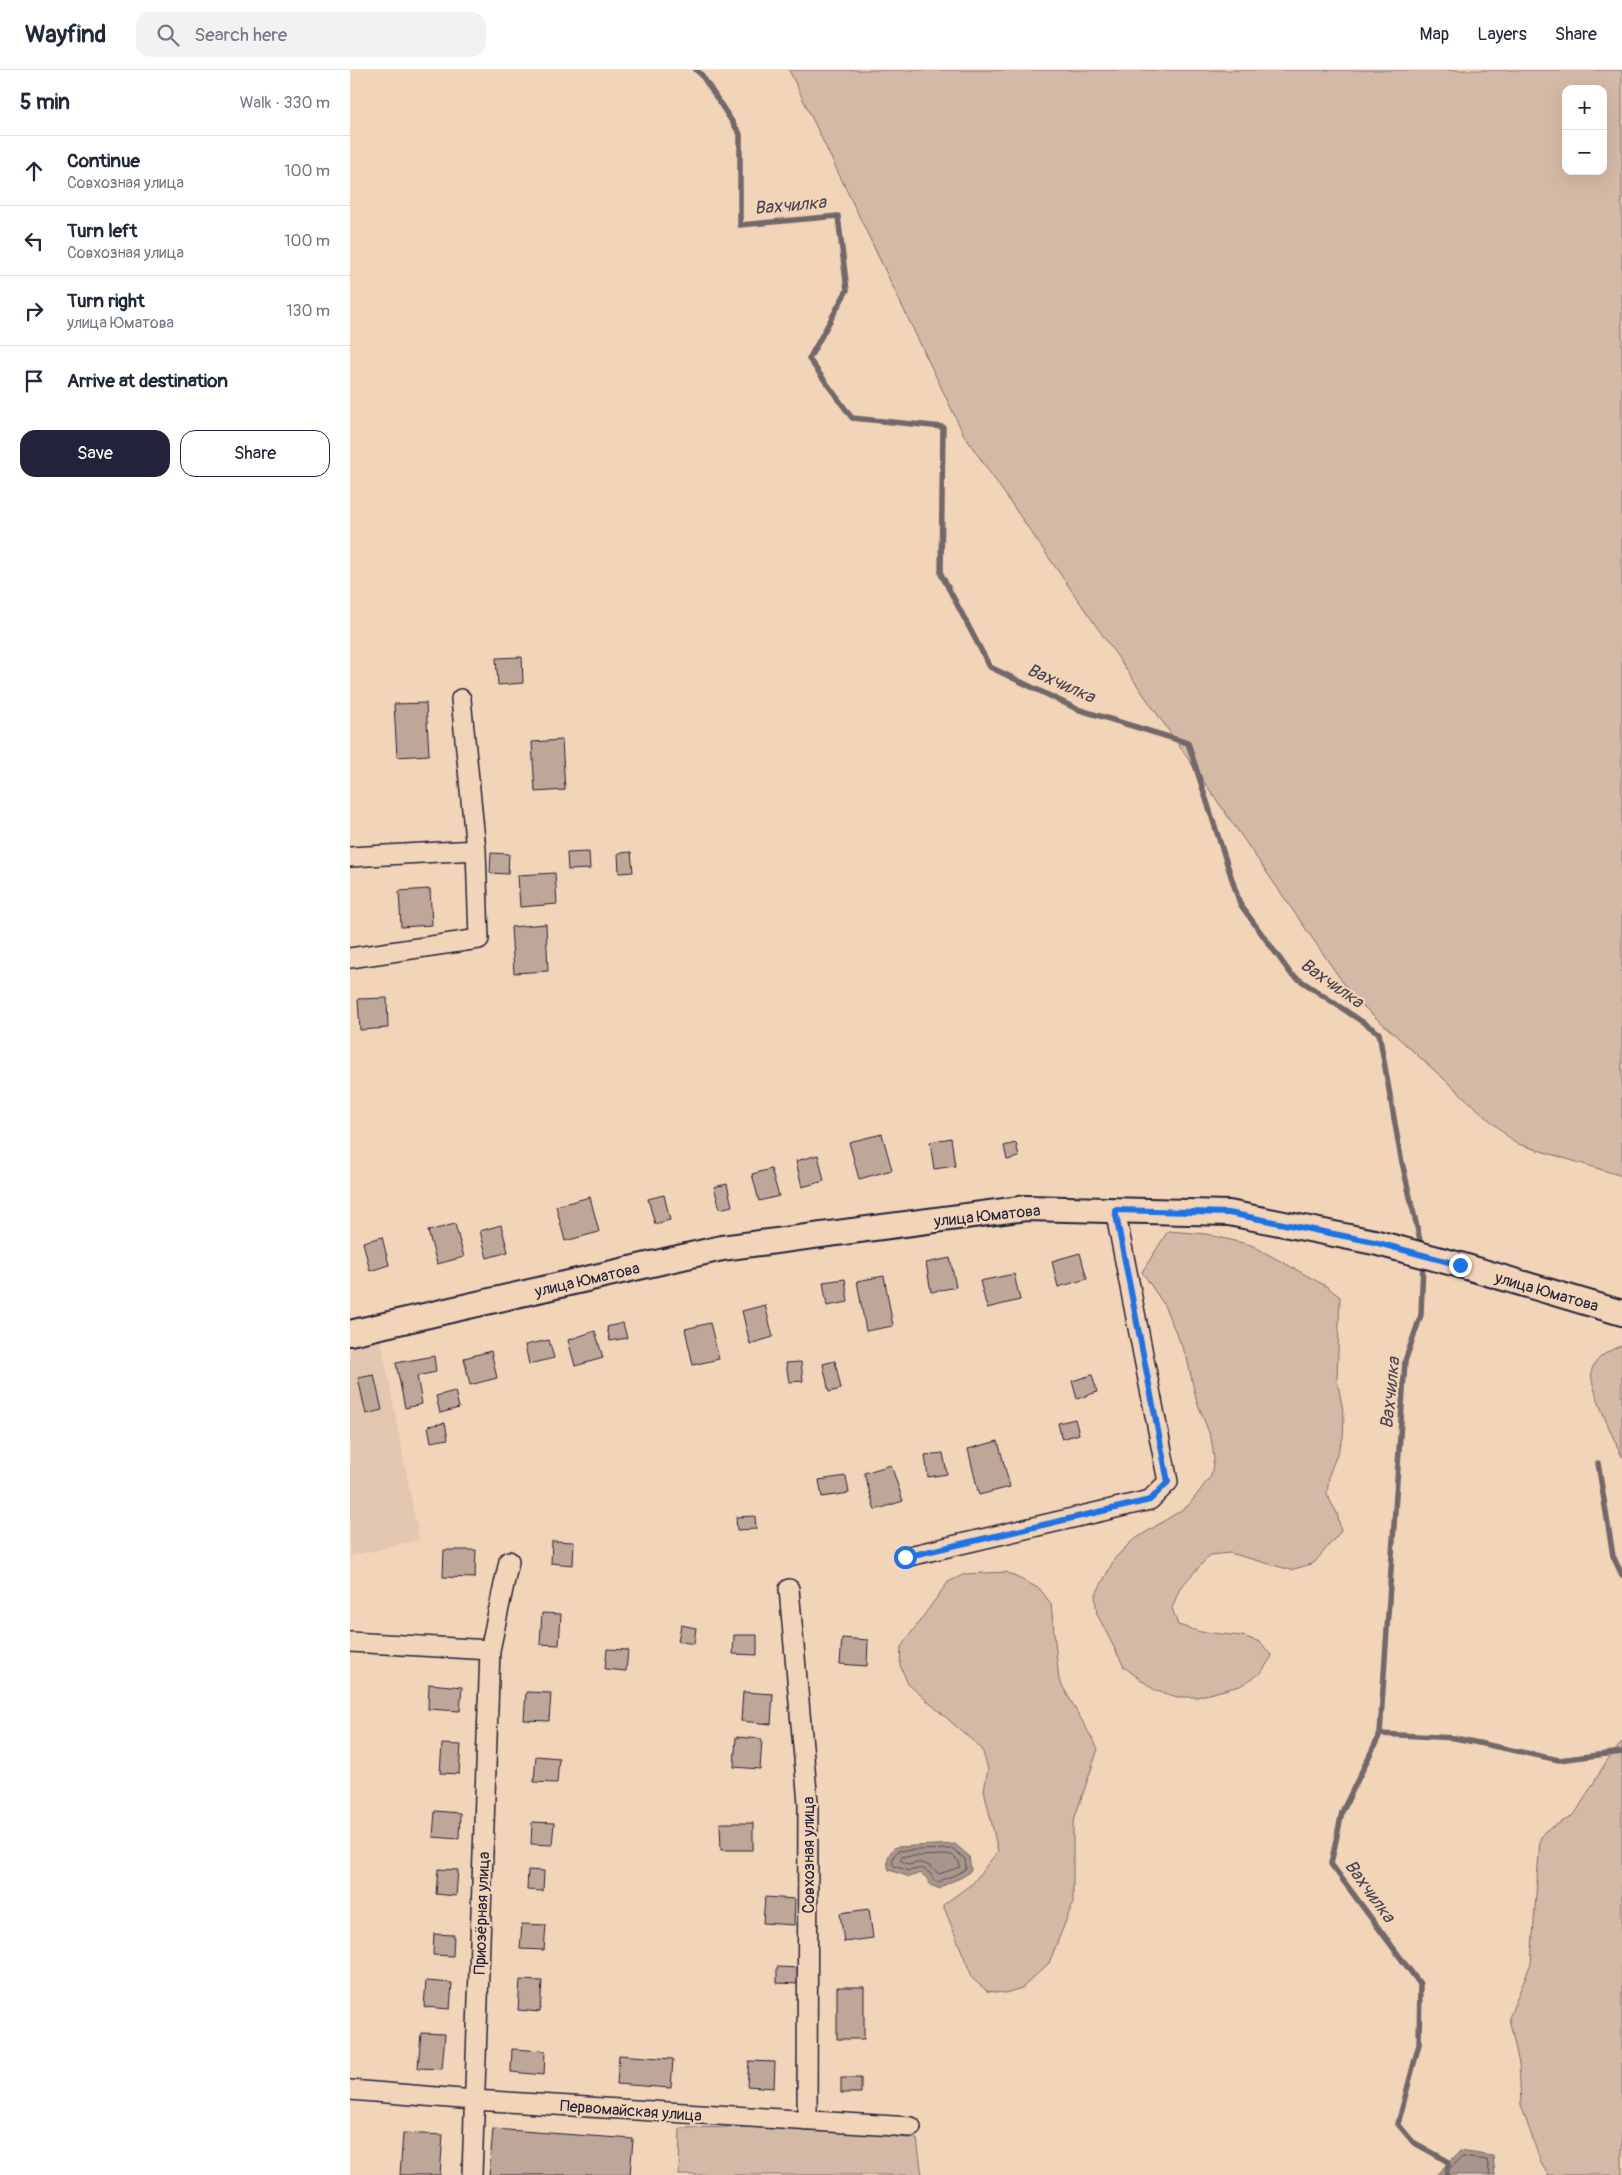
<!DOCTYPE html>
<html lang="en">
<head>
<meta charset="utf-8">
<style>
	body { margin:0; font-family:Pangolin,sans-serif; background:#f2f2f3; color:#1f2937 }
	.controls { position:absolute; right:15px; top:15px; display:grid; overflow:hidden; border-radius:10px; box-shadow:0 5px 20px #0002 }
	.controls button { width:45px; height:45px; display:grid; place-items:center; padding:0; border:0; border-bottom:1px solid #e0e1e3; background:#fff; color:#1f2937; font:25px sans-serif }
	.stop { position:absolute; width:15px; height:15px; margin:-11px; border:4px solid #1a73e8; border-radius:50%; background:#fff }
	.stop.end { background:#1a73e8; border-color:#fff; box-shadow:0 1px 5px #0008 }
	.list { margin:0; padding:0; list-style:none }
	h2 { display:flex; justify-content:space-between; align-items:center; height:65px; margin:0; padding:0 20px; font-size:21px }
	h2 small { font-size:16px; font-weight:400; color:#747a83 }
	.list li { display:grid; grid-template-columns:32px 1fr auto; gap:15px; align-items:center; box-sizing:border-box; height:70px; padding:0 20px; border-top:1px solid #e0e1e3 }
	.list b { display:block; font-size:19px; white-space:nowrap }
	.list p { margin:0; font-size:16px; white-space:nowrap; color:#747a83 }
	.list em { font-size:16px; font-style:normal; color:#747a83 }
	.actions { display:flex; gap:10px; padding:15px 20px }
	.actions a { flex:1; padding:11px 0; border:1px solid #22223b; border-radius:15px; text-align:center; font-size:18px; color:#22223b }
	.actions .main { background:#22223b; color:#fff }
	.icon { flex:none; width:28px; height:28px; fill:none; stroke:currentColor; stroke-width:2; stroke-linecap:round; stroke-linejoin:round }
	.map { position:relative; flex:none; width:1272px; height:2105px; overflow:hidden }
	header { display:flex; align-items:center; gap:30px; box-sizing:border-box; height:70px; padding:0 25px; background:#fff; border-bottom:1px solid #e0e1e3 }
	header strong { font-size:24px }
	nav { display:flex; gap:28px; margin-inline-start:auto; font-size:18px }
	.search { width:350px; height:45px; background:#f2f2f3; display:flex; align-items:center; gap:12px; box-sizing:border-box; padding:0 18px; border-radius:15px; color:#747a83; font-size:19px }
	main { display:flex }
	aside { flex:1; background:#fff }
	.map>svg:first-child { display:block }
	.built { fill:#e2c6af }
	.green { fill:#d4baa6; stroke:#7b6e70; fill-rule:evenodd }
	.water { fill:#a8958b; stroke:#72676b }
	.lines { fill:none; stroke-linecap:round; stroke-linejoin:round }
	.shore { stroke:#58505b; stroke-width:1 }
	.stream { stroke:#72676b; stroke-width:5.5 }
	.building { fill:#bea799; stroke:#22223b }
	.minor-casing { stroke:#22223b; stroke-width:22 }
	.major-casing { stroke:#22223b; stroke-width:28 }
	.minor { stroke:#f2d4b8; stroke-width:19 }
	.major { stroke:#f2d4b8; stroke-width:24 }
	.route { stroke:#1a73e8; stroke-width:6 }
	.labels { text-anchor:middle; stroke-width:4.5; stroke-linejoin:round; paint-order:stroke }
	.street-label { font-size:16px; fill:#22223b; stroke:#f2d4b8 }
	.water-label { font-size:18px; font-style:italic; fill:#4a4453; stroke:#f2d4b8 }
</style>
</head>
<body>
<header>
<strong>Wayfind</strong>
<div class="search"><svg class="icon" aria-label="search" viewBox="0 0 24 24"><circle cx="10" cy="10" r="6"/><path d="M15 15l6 6"/></svg>Search here</div>
<nav><a>Map</a><a>Layers</a><a>Share</a></nav>
</header>
<main>
<aside>
<h2>5 min<small>Walk · 330 m</small></h2>
<ul class="list">
<li><svg class="icon" aria-label="ahead" viewBox="0 0 24 24"><path d="M12 20V5M6 11l6-6 6 6"/></svg><div><b>Continue</b><p>Совхозная улица</p></div><em>100 m</em></li>
<li><svg class="icon" aria-label="left" viewBox="0 0 24 24"><path d="M17 20v-9H6M10 6l-5 5 5 5"/></svg><div><b>Turn left</b><p>Совхозная улица</p></div><em>100 m</em></li>
<li><svg class="icon" aria-label="right" viewBox="0 0 24 24"><path d="M7 20v-9h11M14 6l5 5-5 5"/></svg><div><b>Turn right</b><p>улица Юматова</p></div><em>130 m</em></li>
<li><svg class="icon" aria-label="arrive" viewBox="0 0 24 24"><path d="M6 21V4h12l-3 4 3 4H6"/></svg><div><b>Arrive at destination</b></div></li>
</ul>
<div class="actions"><a class="main">Save</a><a>Share</a></div>
</aside>
<div class="map">
<svg width="1272" height="2105" viewBox="0 0 1272 2105">
	<rect width="100%" height="100%" fill="#f2d4b8"/>
	<filter id="ink" filterUnits="userSpaceOnUse"><feTurbulence type="fractalNoise" baseFrequency=".02" numOctaves="2"/><feDisplacementMap in="SourceGraphic" scale="10" xChannelSelector="R" yChannelSelector="G"/><feConvolveMatrix kernelMatrix="1 2 1 2 8 2 1 2 1" color-interpolation-filters="sRGB"/></filter>
	<g filter="url(#ink)">
		<!-- built -->
		<path class="built" d="M 31,1270 L 69,1470 L 0,1486 L 0,1278 Z"/>
		<!-- green -->
		<path class="green" d="M 439,0 L 1272,0 L 1272,1106 L 1165,1073 L 1003,927 L 614,365 ZM 1216,19 L 1253,19 L 1253,101 L 1216,101 Z
			M 818,1161 L 856,1164 L 901,1175 L 976,1216 L 990,1227 L 987,1309 L 994,1346 L 993,1368 L 979,1405 L 977,1425 L 987,1443 L 991,1461 L 964,1493 L 941,1500 L 880,1483 L 860,1485 L 830,1518 L 822,1538 L 828,1555 L 851,1562 L 892,1566 L 910,1572 L 922,1586 L 911,1603 L 890,1616 L 847,1627 L 828,1627 L 806,1621 L 774,1597 L 747,1544 L 745,1526 L 765,1488 L 782,1471 L 838,1436 L 861,1406 L 864,1388 L 861,1368 L 846,1329 L 837,1288 L 813,1233 L 792,1202 Z
			M 1272,1275 L 1272,1387 C 1265,1371 1237,1313 1242,1299 C 1247,1286 1261,1280 1272,1275 Z
			M 656,1502 L 690,1519 L 701,1534 L 709,1610 L 748,1679 L 723,1753 L 723,1833 L 699,1893 L 672,1918 L 655,1923 L 637,1921 L 623,1909 L 593,1835 L 623,1813 L 648,1781 L 634,1720 L 638,1699 L 632,1679 L 558,1614 L 550,1595 L 551,1577 L 598,1512 L 615,1504 Z
			M 1272,1672 L 1272,2105 L 1198,2105 L 1191,2093 L 1171,2035 L 1169,1994 L 1159,1948 L 1181,1893 L 1190,1769 L 1195,1761 L 1221,1747 L 1228,1739 L 1256,1692 Z
			M 446,2056 L 567,2069 L 572,2105 L 329,2105 L 330,2058 Z"/>
		<!-- water -->
		<path class="water" d="M 605,1774 L 619,1786 L 621,1800 C 612,1811 600,1809 590,1819 L 580,1815 L 577,1808 L 570,1803 L 560,1807 L 539,1800 C 536,1790 538,1784 545,1777 Z
			M 1110,2081 L 1143,2086 L 1145,2105 L 1086,2105 Z"/>
		<g class="lines">
			<!-- shore -->
			<path class="shore" d="M 603,1779 L 615,1789 L 616,1798 C 609,1806 597,1806 589,1812 L 584,1811 L 581,1804 L 572,1798 L 559,1801 L 544,1796 C 541,1791 543,1785 548,1781 Z
				M 602,1785 L 609,1792 L 610,1797 L 589,1804 C 579,1795 573,1790 559,1795 L 550,1790 L 552,1787 Z
				M 1093,2105 L 1112,2087 L 1137,2090 L 1140,2105"/>
			<!-- stream -->
			<path class="stream" d="M 346,0 L 351,4 L 390,64 L 390,155 L 488,146 L 497,220 L 459,289 L 502,348 L 593,357 L 591,504 L 640,597 L 727,639 L 838,673 L 890,834 L 941,904 L 1029,963 L 1051,1088 L 1072,1179
				M 1073,1191 L 1071,1245 L 1055,1291 L 1030,1664 L 992,1742 L 981,1794 L 1070,1914 L 1069,1974 L 1048,2054 L 1063,2072 L 1099,2092 L 1096,2105
				M 1248,1393 L 1263,1486 L 1272,1505
				M 1030,1664 L 1105,1668 L 1209,1690 L 1272,1682"/>
		</g>
		<!-- building -->
		<path class="building" d="M 172,587 L 173,613 L 148,615 L 146,588 Z
			M 76,633 L 79,685 L 47,687 L 44,634 Z
			M 212,670 L 215,720 L 185,722 L 182,672 Z
			M 239,782 L 240,799 L 218,800 L 217,783 Z
			M 281,782 L 283,802 L 269,803 L 268,783 Z
			M 141,783 L 159,784 L 158,804 L 140,803 Z
			M 205,803 L 207,834 L 170,837 L 168,805 Z
			M 80,819 L 82,855 L 51,857 L 49,821 Z
			M 196,854 L 198,901 L 164,903 L 161,857 Z
			M 37,928 L 38,958 L 10,960 L 8,929 Z
			M 532,1064 L 542,1100 L 509,1109 L 499,1072 Z
			M 601,1068 L 605,1096 L 584,1099 L 580,1072 Z
			M 666,1073 L 669,1087 L 657,1090 L 654,1076 Z
			M 468,1085 L 474,1111 L 452,1117 L 446,1091 Z
			M 421,1099 L 429,1126 L 409,1131 L 402,1104 Z
			M 377,1114 L 382,1136 L 370,1139 L 364,1117 Z
			M 314,1125 L 320,1150 L 305,1154 L 298,1129 Z
			M 240,1127 L 249,1162 L 215,1171 L 206,1136 Z
			M 105,1154 L 114,1187 L 87,1194 L 78,1161 Z
			M 151,1155 L 158,1182 L 137,1188 L 130,1161 Z
			M 32,1167 L 39,1195 L 20,1201 L 13,1172 Z
			M 730,1183 L 737,1209 L 708,1217 L 702,1191 Z
			M 600,1188 L 606,1217 L 581,1222 L 576,1193 Z
			M 664,1204 L 670,1230 L 637,1238 L 630,1211 Z
			M 534,1206 L 543,1256 L 516,1261 L 507,1211 Z
			M 495,1209 L 498,1232 L 477,1236 L 473,1212 Z
			M 415,1235 L 423,1267 L 400,1274 L 392,1241 Z
			M 273,1253 L 277,1268 L 260,1271 L 257,1257 Z
			M 360,1253 L 369,1289 L 343,1295 L 335,1259 Z
			M 245,1261 L 253,1288 L 225,1296 L 218,1270 Z
			M 199,1270 L 204,1288 L 179,1294 L 175,1275 Z
			M 141,1281 L 147,1308 L 120,1315 L 114,1288 Z
			M 84,1286 L 86,1302 L 67,1306 L 72,1334 L 55,1338 L 46,1293 Z
			M 485,1291 L 491,1319 L 479,1322 L 473,1294 Z
			M 451,1292 L 453,1311 L 439,1312 L 436,1293 Z
			M 24,1305 L 32,1340 L 16,1344 L 8,1308 Z
			M 742,1305 L 747,1322 L 727,1329 L 722,1311 Z
			M 105,1321 L 109,1338 L 90,1343 L 86,1326 Z
			M 725,1349 L 729,1364 L 712,1369 L 708,1353 Z
			M 95,1353 L 98,1369 L 81,1372 L 78,1356 Z
			M 648,1371 L 660,1417 L 629,1425 L 618,1379 Z
			M 593,1383 L 597,1404 L 578,1407 L 575,1385 Z
			M 541,1395 L 553,1431 L 525,1440 L 514,1403 Z
			M 496,1406 L 499,1423 L 472,1427 L 469,1410 Z
			M 405,1446 L 406,1459 L 387,1460 L 386,1447 Z
			M 202,1471 L 224,1472 L 223,1495 L 201,1493 Z
			M 94,1480 L 126,1480 L 125,1508 L 93,1507 Z
			M 192,1543 L 211,1544 L 209,1575 L 190,1574 Z
			M 331,1555 L 346,1558 L 344,1574 L 328,1571 Z
			M 384,1565 L 407,1565 L 407,1585 L 383,1584 Z
			M 492,1568 L 518,1570 L 517,1596 L 490,1594 Z
			M 257,1579 L 278,1580 L 276,1601 L 255,1599 Z
			M 79,1614 L 112,1617 L 110,1641 L 78,1639 Z
			M 176,1622 L 201,1623 L 199,1651 L 174,1650 Z
			M 393,1622 L 423,1624 L 421,1654 L 391,1651 Z
			M 386,1667 L 412,1669 L 410,1699 L 384,1697 Z
			M 92,1674 L 111,1675 L 109,1704 L 90,1703 Z
			M 186,1686 L 209,1688 L 207,1713 L 184,1712 Z
			M 85,1741 L 110,1743 L 109,1769 L 83,1767 Z
			M 182,1752 L 204,1753 L 202,1775 L 181,1774 Z
			M 370,1753 L 403,1753 L 403,1780 L 371,1780 Z
			M 88,1799 L 108,1800 L 106,1826 L 86,1824 Z
			M 178,1800 L 194,1801 L 193,1821 L 177,1820 Z
			M 415,1827 L 445,1829 L 444,1855 L 413,1853 Z
			M 519,1839 L 523,1868 L 494,1872 L 490,1843 Z
			M 172,1854 L 196,1855 L 194,1880 L 170,1879 Z
			M 84,1864 L 104,1865 L 103,1886 L 83,1885 Z
			M 427,1897 L 450,1898 L 449,1914 L 427,1913 Z
			M 170,1910 L 192,1911 L 190,1942 L 168,1940 Z
			M 76,1911 L 102,1913 L 100,1939 L 74,1937 Z
			M 487,1917 L 514,1917 L 514,1969 L 487,1969 Z
			M 71,1963 L 95,1964 L 92,1999 L 68,1998 Z
			M 162,1979 L 195,1981 L 194,2005 L 161,2002 Z
			M 269,1985 L 323,1989 L 321,2018 L 267,2014 Z
			M 399,1991 L 425,1992 L 424,2018 L 397,2016 Z
			M 491,2008 L 511,2008 L 511,2023 L 491,2023 Z
			M 143,2059 L 283,2069 L 280,2105 L 139,2105 Z
			M 53,2063 L 93,2065 L 90,2105 L 50,2105 Z"/>
		<g class="lines">
			<defs>
				<path id="minor" d="M 0,787 L 126,780 L 111,629
					M 0,888 L 129,869 L 126,780
					M 555,1487 L 800,1430 L 818,1412 L 765,1140
					M 439,1519 L 458,1733 L 457,2051
					M 0,1572 L 140,1580 L 122,2105
					M 140,1580 L 159,1491
					M 0,2020 L 124,2030 L 561,2057"/>
				<path id="major" d="M 0,1263 L 372,1178 L 676,1138 L 879,1143 L 1024,1172 L 1110,1195 L 1272,1243"/>
			</defs>
			<!-- minor casing -->
			<use href="#minor" class="minor-casing"/>
			<!-- major casing -->
			<use href="#major" class="major-casing"/>
			<!-- minor -->
			<use href="#minor" class="minor"/>
			<!-- major -->
			<use href="#major" class="major"/>
		</g>
	</g>
	<g class="lines" filter="url(#ink)">
		<!-- route -->
		<path class="route" d="M 555,1487 L 800,1430 L 818,1412 L 765,1140 L 879,1143 L 1024,1172 L 1110,1195"/>
	</g>
	<g class="labels">
		<!-- street labels -->
		<g class="street-label">
			<text transform="translate(637 1145) rotate(-6)" y="6">улица Юматова</text>
			<text transform="translate(237 1209) rotate(-13)" y="6">улица Юматова</text>
			<text transform="translate(1197 1221) rotate(16)" y="6">улица Юматова</text>
			<text transform="translate(458 1785) rotate(-90)" y="6">Совхозная улица</text>
			<text transform="translate(131 1843) rotate(-88)" y="6">Приозёрная улица</text>
			<text transform="translate(281 2040) rotate(4)" y="6">Первомайская улица</text>
		</g>
		<!-- water labels -->
		<g class="water-label">
			<text transform="translate(440 135) rotate(-5)" y="6">Вахчилка</text>
			<text transform="translate(711 613) rotate(24)" y="6">Вахчилка</text>
			<text transform="translate(982 913) rotate(35)" y="6">Вахчилка</text>
			<text transform="translate(1040 1323) rotate(-84)" y="6">Вахчилка</text>
			<text transform="translate(1020 1821) rotate(54)" y="6">Вахчилка</text>
		</g>
	</g>
</svg>
<div class="controls">
<button>+</button>
<button>−</button>
</div>
<div class="stop" style="left:555px;top:1487px"></div>
<div class="stop end" style="left:1110px;top:1195px"></div>
</div>
</main>
</body>
</html>
